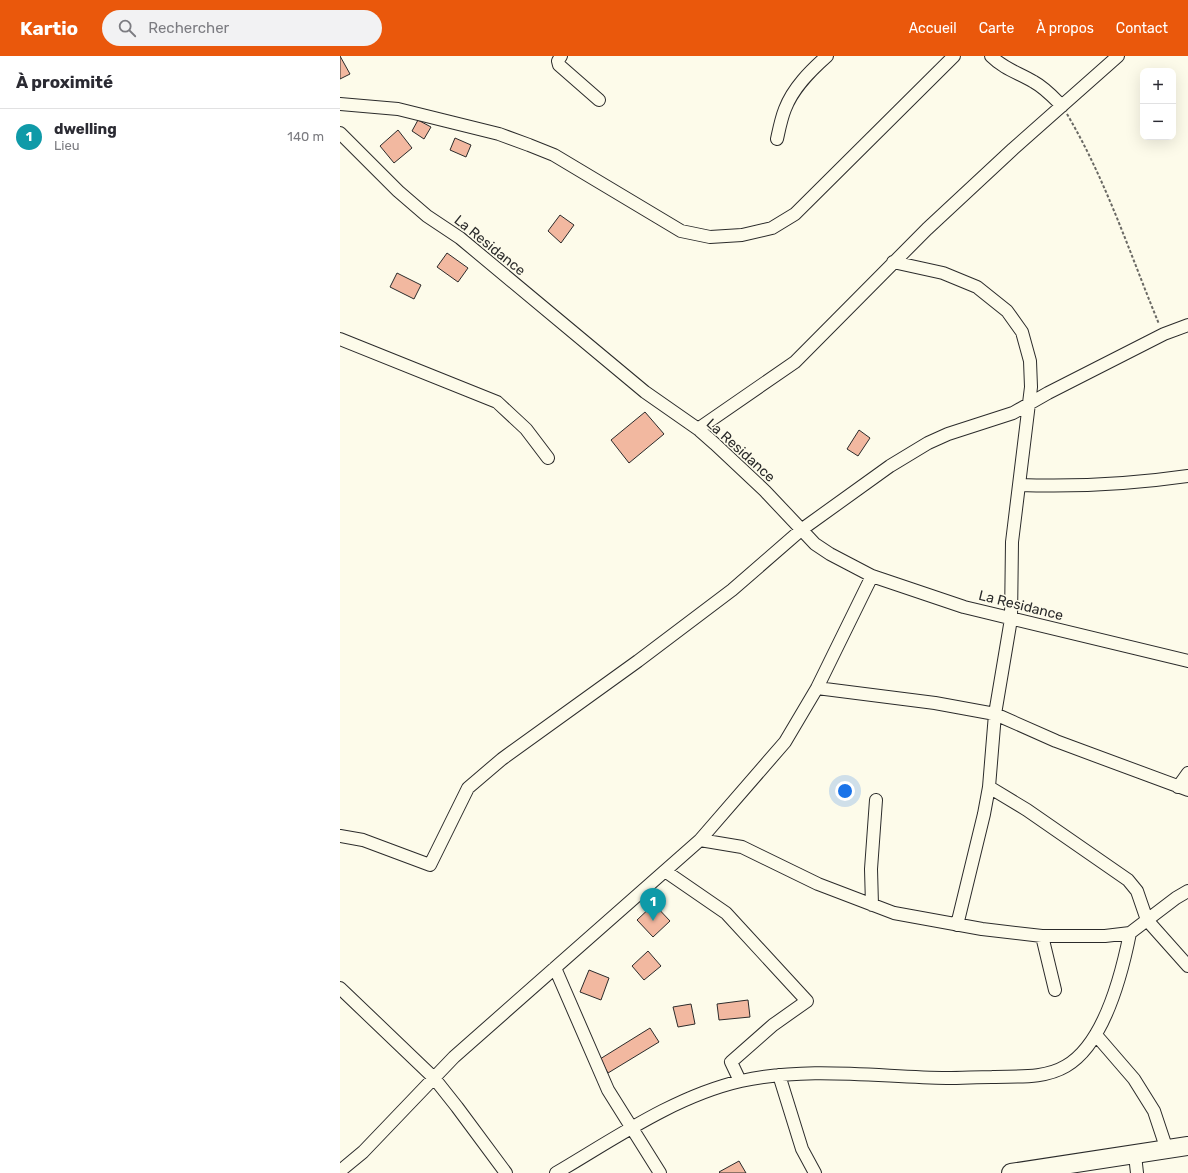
<!DOCTYPE html>
<html lang="fr">
<head>
<meta charset="utf-8">
<style>
	body { margin:0; font-family:Rubik,sans-serif; background:#f2f2f3; color:#2b2b33 }
	.controls { position:absolute; right:12px; top:12px; display:grid; overflow:hidden; border-radius:8px; box-shadow:0 4px 16px #0002 }
	.controls button { width:36px; height:36px; display:grid; place-items:center; padding:0; border:0; border-bottom:1px solid #e1e1e2; background:#fff; color:#2b2b33; font:20px sans-serif }
	.you { position:absolute; left:505px; top:735px; width:14px; height:14px; margin:-10px; border:3px solid #fff; border-radius:50%; background:#1a73e8; box-shadow:0 0 0 6px #1a73e833 }
	.badge { display:grid; place-items:center; width:26px; height:26px; border-radius:50%; background:#ea580c; color:#fff; font-size:13px; font-weight:700 }
	.pin { position:absolute; translate:-50% -33px; filter:drop-shadow(0 1px 2px #0008) }
	.pin::after { content:''; position:absolute; top:21px; width:14px; height:12px; background:inherit; clip-path:polygon(0 0,100% 0,50% 100%) }
	.list { margin:0; padding:0; list-style:none }
	h2 { display:flex; justify-content:space-between; align-items:center; height:52px; margin:0; padding:0 16px; font-size:17px }
	h2 small { font-size:13px; font-weight:400; color:#7c7c81 }
	.list li { display:grid; grid-template-columns:26px 1fr auto; gap:12px; align-items:center; box-sizing:border-box; height:56px; padding:0 16px; border-top:1px solid #e1e1e2 }
	.list b { display:block; font-size:15px; white-space:nowrap }
	.list p { margin:0; font-size:13px; white-space:nowrap; color:#7c7c81 }
	.list em { font-size:13px; font-style:normal; color:#7c7c81 }
	.icon { flex:none; width:22px; height:22px; fill:none; stroke:currentColor; stroke-width:2; stroke-linecap:round; stroke-linejoin:round }
	.map { position:relative; flex:none; width:848px; height:1117px; overflow:hidden }
	header { display:flex; align-items:center; gap:24px; box-sizing:border-box; height:56px; padding:0 20px; background:#ea580c; color:#fff }
	header strong { font-size:19px }
	nav { display:flex; gap:22px; margin-inline-start:auto; font-size:14px }
	.search { width:280px; height:36px; background:#f2f2f3; display:flex; align-items:center; gap:10px; box-sizing:border-box; padding:0 14px; border-radius:22px; color:#7c7c81; font-size:15px }
	main { display:flex }
	aside { flex:1; background:#fff }
	.map>svg:first-child { display:block }
	.building { fill:#f2b8a0; stroke:#2b2b2b }
	.lines { fill:none; stroke-linecap:round; stroke-linejoin:round }
	.minor-casing { stroke:#2b2b2b; stroke-width:14 }
	.highway-casing { stroke:#2b2b2b; stroke-width:20 }
	.path { stroke:#6a6964; stroke-width:2; stroke-dasharray:3 2; stroke-linecap:butt }
	.minor { stroke:#fdfbea; stroke-width:12 }
	.highway { stroke:#fdfbea; stroke-width:18 }
	.labels { text-anchor:middle; stroke-width:3; stroke-linejoin:round; paint-order:stroke }
	.street-label { font-size:14px; fill:#2b2b2b; stroke:#fdfbea }
</style>
</head>
<body>
<header>
<strong>Kartio</strong>
<div class="search"><svg class="icon" aria-label="search" viewBox="0 0 24 24"><circle cx="10" cy="10" r="6"/><path d="M15 15l6 6"/></svg>Rechercher</div>
<nav><a>Accueil</a><a>Carte</a><a>À propos</a><a>Contact</a></nav>
</header>
<main>
<aside>
<h2>À proximité<small></small></h2>
<ul class="list">
<li><span class="badge" style="background:#0f9aa8">1</span><div><b>dwelling</b><p>Lieu</p></div><em>140 m</em></li>
</ul>
</aside>
<div class="map">
<svg width="848" height="1117" viewBox="0 0 848 1117">
	<rect width="100%" height="100%" fill="#fdfbea"/>
	<!-- building -->
	<path class="building" d="M 0,0 L 10,18 L 0,23 Z
		M 78,64 L 91,71 L 84,83 L 72,75 Z
		M 58,74 L 72,92 L 54,107 L 40,90 Z
		M 115,82 L 131,89 L 126,101 L 110,94 Z
		M 220,159 L 234,169 L 221,187 L 208,175 Z
		M 107,197 L 128,212 L 118,226 L 97,211 Z
		M 57,217 L 81,229 L 74,243 L 50,231 Z
		M 305,356 L 324,378 L 289,407 L 271,384 Z
		M 519,374 L 530,382 L 518,400 L 507,393 Z
		M 314,848 L 330,865 L 313,881 L 297,864 Z
		M 308,895 L 321,910 L 304,924 L 292,910 Z
		M 249,914 L 269,922 L 261,944 L 240,936 Z
		M 408,944 L 410,961 L 379,964 L 377,948 Z
		M 351,948 L 355,968 L 338,971 L 333,951 Z
		M 310,972 L 319,986 L 268,1017 L 260,1003 Z
		M 399,1105 L 406,1117 L 380,1117 L 379,1116 Z"/>
	<g class="lines">
		<defs>
			<path id="minor" d="M 221,0 L 218,5 L 219,9 L 259,44
				M 651,0 C 664,13 679,17 694,26 C 705,32 713,41 722,50
				M 0,48 L 58,53 L 159,78 L 189,89 L 214,99 L 341,175 L 370,181 L 402,179 L 432,172 L 455,158 L 614,0
				M 0,77 L 58,135 L 87,160 L 120,182 L 305,336 L 358,373 L 375,388 L 425,435 L 475,488 L 490,498 L 532,520 L 624,551 L 848,605
				M 437,83 C 439,74 441,63 445,53 C 453,32 470,15 487,0
				M 553,206 L 603,217 L 637,231 L 667,255 L 682,276 L 690,305 L 691,331 L 672,486 L 671,563 L 655,658 L 649,731 L 644,758 L 617,869
				M 0,283 L 157,346 L 186,373 L 208,402
				M 358,373 L 455,306 L 587,173 L 673,93 L 778,0
				M 679,429 C 735,431 793,428 848,420
				M 477,632 L 595,647 L 655,658 L 716,685 L 848,734
				M 649,731 L 687,754 L 788,824 L 797,835 L 807,864 L 848,910
				M 838,731 L 848,717
				M 0,780 L 23,784 L 90,809 L 128,732 L 162,703 L 298,605 L 392,534 L 461,474 L 550,410 L 588,387 L 608,378 L 673,357 L 708,337 L 824,278 L 848,269
				M 360,784 L 402,791 L 478,828 L 554,857 L 642,873 L 702,880 L 765,880 L 790,877 L 836,842 L 848,835
				M 325,815 L 386,857 L 467,945 L 433,969 L 391,1006 L 400,1025
				M 532,849 L 531,813 L 536,744
				M 702,880 L 715,934
				M 215,912 L 268,1034 L 320,1117
				M 0,932 L 94,1022 L 117,1051 L 166,1117
				M 756,979 L 794,1023 L 814,1055 L 827,1094
				M 439,1019 L 462,1093 L 475,1117
				M 795,1099 L 797,1117
				M 0,1115 L 23,1096 L 114,1001 L 360,784 L 445,686 L 477,632 L 532,520
				M 216,1117 C 274,1083 335,1040 401,1025 C 469,1010 538,1021 607,1022 C 622,1022 637,1021 652,1021 C 677,1020 704,1023 726,1010 C 764,988 782,917 790,877"/>
			<path id="highway" d="M 671,1117 L 848,1090"/>
		</defs>
		<!-- minor casing -->
		<use href="#minor" class="minor-casing"/>
		<!-- highway casing -->
		<use href="#highway" class="highway-casing"/>
		<!-- path -->
		<path class="path" d="M 727,58 C 766,124 790,198 819,268"/>
		<!-- minor -->
		<use href="#minor" class="minor"/>
		<!-- highway -->
		<use href="#highway" class="highway"/>
	</g>
	<g class="labels">
		<!-- street labels -->
		<g class="street-label">
			<text transform="translate(150 189) rotate(39)" y="5">La Residance</text>
			<text transform="translate(401 394) rotate(42)" y="5">La Residance</text>
			<text transform="translate(681 549) rotate(14)" y="5">La Residance</text>
		</g>
	</g>
</svg>
<div class="controls">
<button>+</button>
<button>−</button>
</div>
<div class="you"></div>
<div class="pin badge" style="left:313px;top:865px;background:#0f9aa8">1</div>
</div>
</main>
</body>
</html>
